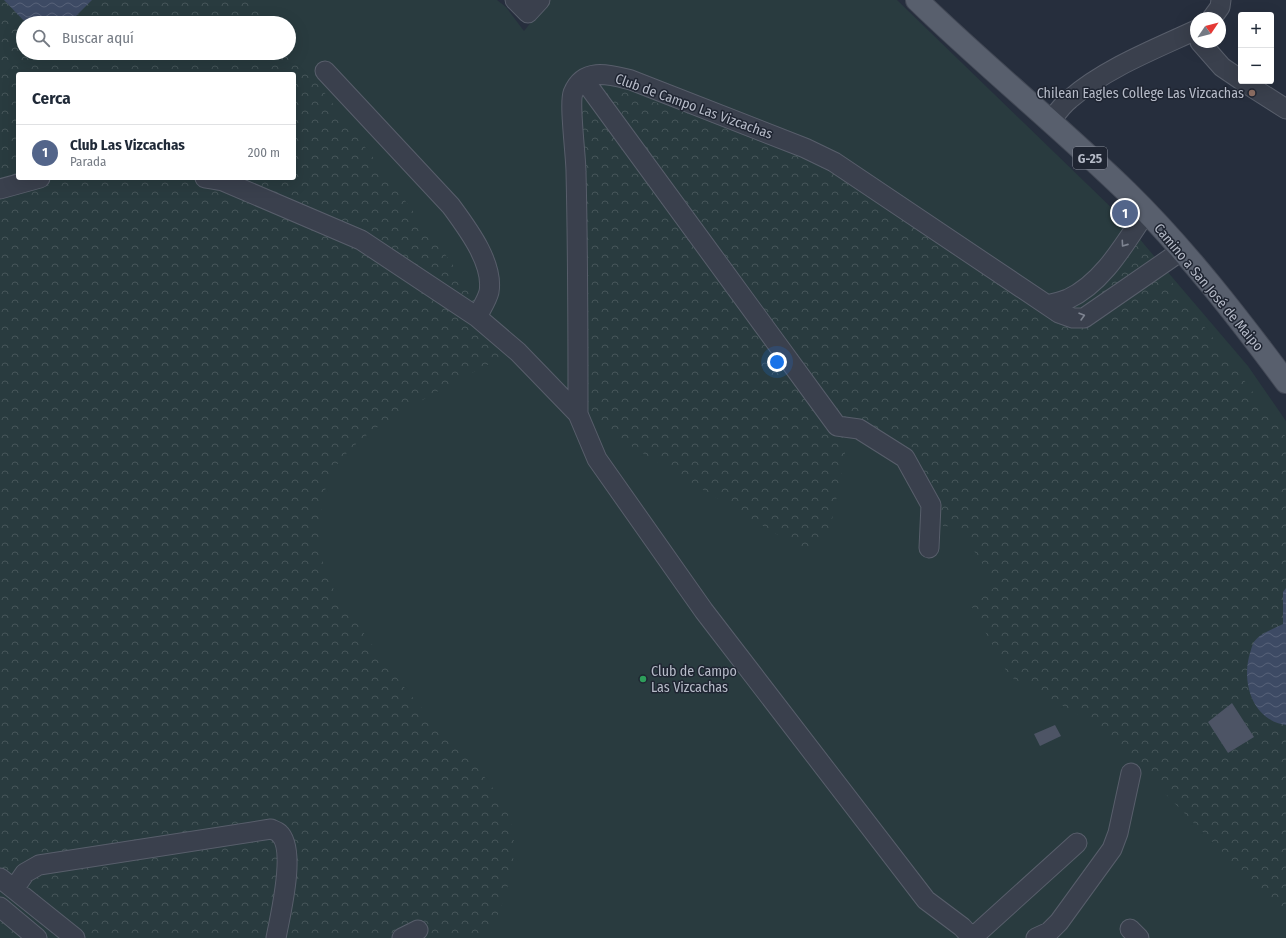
<!DOCTYPE html>
<html lang="es">
<head>
<meta charset="utf-8">
<style>
	body { margin:0; font-family:"Fira Sans Condensed",sans-serif; background:#f6f6f7; color:#1f2937 }
	.controls { position:absolute; right:12px; top:12px; display:grid; overflow:hidden; border-radius:4px; box-shadow:0 4px 16px #0002 }
	.controls button { width:36px; height:36px; display:grid; place-items:center; padding:0; border:0; border-bottom:1px solid #e0e1e3; background:#fff; color:#1f2937; font:20px sans-serif }
	.compass { position:absolute; left:1190px; top:12px; width:36px; height:36px; border-radius:50%; background:#fff; box-shadow:0 4px 16px #0002; rotate:55deg }
	.you { position:absolute; left:777px; top:362px; width:14px; height:14px; margin:-10px; border:3px solid #fff; border-radius:50%; background:#1a73e8; box-shadow:0 0 0 6px #1a73e833 }
	.badge { display:grid; place-items:center; width:26px; height:26px; border-radius:50%; background:#53658a; color:#fff; font-size:13px; font-weight:700 }
	.pin { position:absolute; translate:-50% -50%; border:2px solid #fff; box-shadow:0 1px 4px #0006 }
	.list { margin:0; padding:0; list-style:none }
	h2 { display:flex; justify-content:space-between; align-items:center; height:52px; margin:0; padding:0 16px; font-size:17px }
	h2 small { font-size:13px; font-weight:400; color:#747a83 }
	.list li { display:grid; grid-template-columns:26px 1fr auto; gap:12px; align-items:center; box-sizing:border-box; height:56px; padding:0 16px; border-top:1px solid #e0e1e3 }
	.list b { display:block; font-size:15px; white-space:nowrap }
	.list p { margin:0; font-size:13px; white-space:nowrap; color:#747a83 }
	.list em { font-size:13px; font-style:normal; color:#747a83 }
	.icon { flex:none; width:22px; height:22px; fill:none; stroke:currentColor; stroke-width:2; stroke-linecap:round; stroke-linejoin:round }
	.map { position:relative; flex:none; width:1286px; height:938px; overflow:hidden }
	.search { position:absolute; background:#fff; box-shadow:0 4px 16px #0002; left:16px; top:16px; width:280px; height:44px; display:flex; align-items:center; gap:10px; box-sizing:border-box; padding:0 14px; border-radius:22px; color:#747a83; font-size:15px }
	.panel { position:absolute; background:#fff; box-shadow:0 4px 16px #0002; left:16px; top:72px; width:280px; height:108px; border-radius:4px }
	.map>svg:first-child { display:block }
	.grass { fill:#293b3f; fill-rule:evenodd }
	.park { fill:url(#park-crowns); fill-rule:evenodd }
	.water { fill:url(#water-waves) }
	.building { fill:#4d5465 }
	.lines { fill:none; stroke-linecap:round; stroke-linejoin:round }
	.minor-casing { stroke:#585e6b; stroke-width:21 }
	.major-casing { stroke:#434956; stroke-width:24 }
	.minor { stroke:#3a404d; stroke-width:19 }
	.major { stroke:#585f6d; stroke-width:22 }
	.oneway { stroke:#7e8491 }
	.education-dot { fill:#8d6e63; stroke:#1f2532; stroke-width:1.5 }
	.leisure-dot { fill:#2e9e5b; stroke:#1f2532; stroke-width:1.5 }
	.labels { text-anchor:middle; stroke-width:3; stroke-linejoin:round; paint-order:stroke }
	.shield { fill:#1f2532; stroke:#898e9b; stroke-width:1 }
	.shield-label { font-size:13px; font-weight:bold; fill:#b6bbc8 }
	.poi-label { font-size:14px; fill:#b6bbc8; stroke:#1f2532; text-anchor:end }
	.street-label { font-size:14px; fill:#b6bbc8; stroke:#1f2532 }
</style>
</head>
<body>
<div class="map">
<svg width="1286" height="938" viewBox="0 0 1286 938">
	<defs>
		<pattern id="park-crowns" width="20" height="18" patternUnits="userSpaceOnUse"><rect width="20" height="18" fill="#293b3f"/><path d="M2 6a3 3 0 1 1 6 0M12 15a3 3 0 1 1 6 0" fill="none" stroke="#465559"/></pattern>
		<pattern id="water-waves" width="16" height="10" patternUnits="userSpaceOnUse"><rect width="16" height="10" fill="#3d4a64"/><path d="M0 5q4-4 8 0t8 0" fill="none" stroke="#576279"/></pattern>
	</defs>
	<rect width="100%" height="100%" fill="#262e3d"/>
	<!-- grass -->
	<path class="grass" d="M 200,0 L 497,0 L 506,7 L 524,31 L 549,0 L 897,0 L 1120,216 L 1248,366 L 1286,421 L 1286,938 L 0,938 L 0,77 L 49,53 L 289,53 L 289,23 L 112,23 ZM 18,74 L 294,74 L 294,178 L 18,178 Z"/>
	<!-- park -->
	<path class="park" d="M 0,0 L 255,0 L 273,23 L 23,23 L 23,53 L 289,53 L 289,45 L 518,352 C 490,362 466,376 440,390 C 403,411 361,432 336,466 C 319,490 317,535 323,563 C 328,586 345,606 358,625 C 378,653 398,681 421,707 C 448,737 504,788 512,827 C 520,864 502,904 489,938 L 0,938 ZM 18,74 L 294,74 L 294,178 L 18,178 Z
		M 593,81 L 804,153 L 1058,317 L 1093,295 L 1139,238 L 1286,437 L 1286,917 L 1099,726 L 1009,676 L 972,607 L 996,586 L 954,519 L 945,529 L 905,457 L 859,430 L 845,438 L 845,457 L 829,534 L 808,553 L 578,414 L 579,96 Z"/>
	<!-- water -->
	<path class="water" d="M 4,0 L 92,0 L 69,23 L 26,23 Z
		M 1286,588 L 1286,725 C 1252,720 1241,682 1250,653 C 1251,650 1252,645 1254,642 C 1260,633 1274,629 1283,624 L 1283,592 Z"/>
	<!-- building -->
	<path class="building" d="M 1232,703 L 1254,737 L 1228,753 L 1208,722 Z
		M 1055,725 L 1061,736 L 1040,746 L 1034,734 Z"/>
	<g class="lines">
		<defs>
			<path id="minor" d="M 515,0 L 528,13 L 540,0
				M 1212,18 L 1220,7 L 1221,0
				M 1200,42 L 1222,67 L 1241,80
				M 325,71 L 451,206 C 467,228 494,263 489,292 C 487,300 481,309 477,317
				M 584,80 L 837,426 L 859,429 L 905,458 L 931,505 L 929,548
				M 1242,81 L 1286,109
				M 1050,122 C 1056,114 1062,105 1070,99 C 1104,69 1155,49 1196,30
				M 205,178 L 223,181 L 361,240 L 477,317 L 518,352 L 578,414 L 597,459 L 704,611 L 926,900 L 962,927 L 972,938
				M 0,189 L 40,178
				M 1047,305 C 1054,303 1061,302 1068,299 C 1103,283 1125,243 1146,212
				M 578,414 C 578,333 578,253 576,172 C 576,156 569,104 573,93 C 584,66 611,75 631,80 L 805,148 L 834,162 L 1059,313 L 1073,318 L 1084,318 L 1181,251
				M 0,878 L 75,938
				M 14,889 L 25,873 L 39,865 L 271,829 C 273,830 277,831 279,833 C 297,849 280,916 276,938
				M 0,907 L 37,938
				M 1130,929 L 1139,938
				M 402,938 L 418,930
				M 972,938 L 1077,843
				M 1036,938 L 1049,932 L 1059,922 L 1112,849 L 1118,833 L 1131,773"/>
			<path id="major" d="M 917,0 C 985,66 1059,126 1127,192 C 1186,250 1237,316 1286,382"/>
		</defs>
		<!-- minor casing -->
		<use href="#minor" class="minor-casing"/>
		<!-- major casing -->
		<use href="#major" class="major-casing"/>
		<!-- minor -->
		<use href="#minor" class="minor"/>
		<!-- major -->
		<use href="#major" class="major"/>
	</g>
	<!-- one-way arrows -->
	<defs><path id="oneway-chevron" d="M-2-3.5L2.5 0L-2 3.5" fill="none" stroke-width="1.6" stroke-linecap="round" stroke-linejoin="round"/></defs>
	<g class="oneway">
		<use href="#oneway-chevron" transform="translate(1124 244) rotate(125)"/>
		<use href="#oneway-chevron" transform="translate(1082 316) rotate(-16)"/>
	</g>
	<!-- markers -->
	<circle class="education-dot" cx="1252" cy="93" r="4"/>
	<circle class="leisure-dot" cx="643" cy="679" r="4"/>
	<g class="labels">
		<!-- shield labels -->
		<rect class="shield" x="1073" y="147" width="34" height="22" rx="3"/>
		<g class="shield-label">
			<text x="1090" y="163">G-25</text>
		</g>
		<!-- poi labels -->
		<g class="poi-label">
			<text x="1244" y="98">Chilean Eagles College Las Vizcachas</text>
			<text x="651" y="676" text-anchor="start">Club de Campo<tspan x="651" dy="16">Las Vizcachas</tspan></text>
		</g>
		<!-- street labels -->
		<g class="street-label">
			<text transform="translate(694 106) rotate(20)" y="5">Club de Campo Las Vizcachas</text>
			<text transform="translate(1209 287) rotate(50)" y="5">Camino a San José de Maipo</text>
		</g>
	</g>
</svg>
<div class="controls">
<button>+</button>
<button>−</button>
</div>
<svg class="compass" viewBox="-18 -18 36 36"><path d="M0-13l5 13h-10z" fill="#e53935"/><path d="M0 13l5-13h-10z" fill="#747a83"/></svg>
<div class="you"></div>
<div class="pin badge" style="left:1125px;top:213px">1</div>
<div class="search"><svg class="icon" aria-label="search" viewBox="0 0 24 24"><circle cx="10" cy="10" r="6"/><path d="M15 15l6 6"/></svg>Buscar aquí</div>
<section class="panel">
<h2>Cerca<small></small></h2>
<ul class="list">
<li><span class="badge">1</span><div><b>Club Las Vizcachas</b><p>Parada</p></div><em>200 m</em></li>
</ul>
</section>
</div>
</body>
</html>
